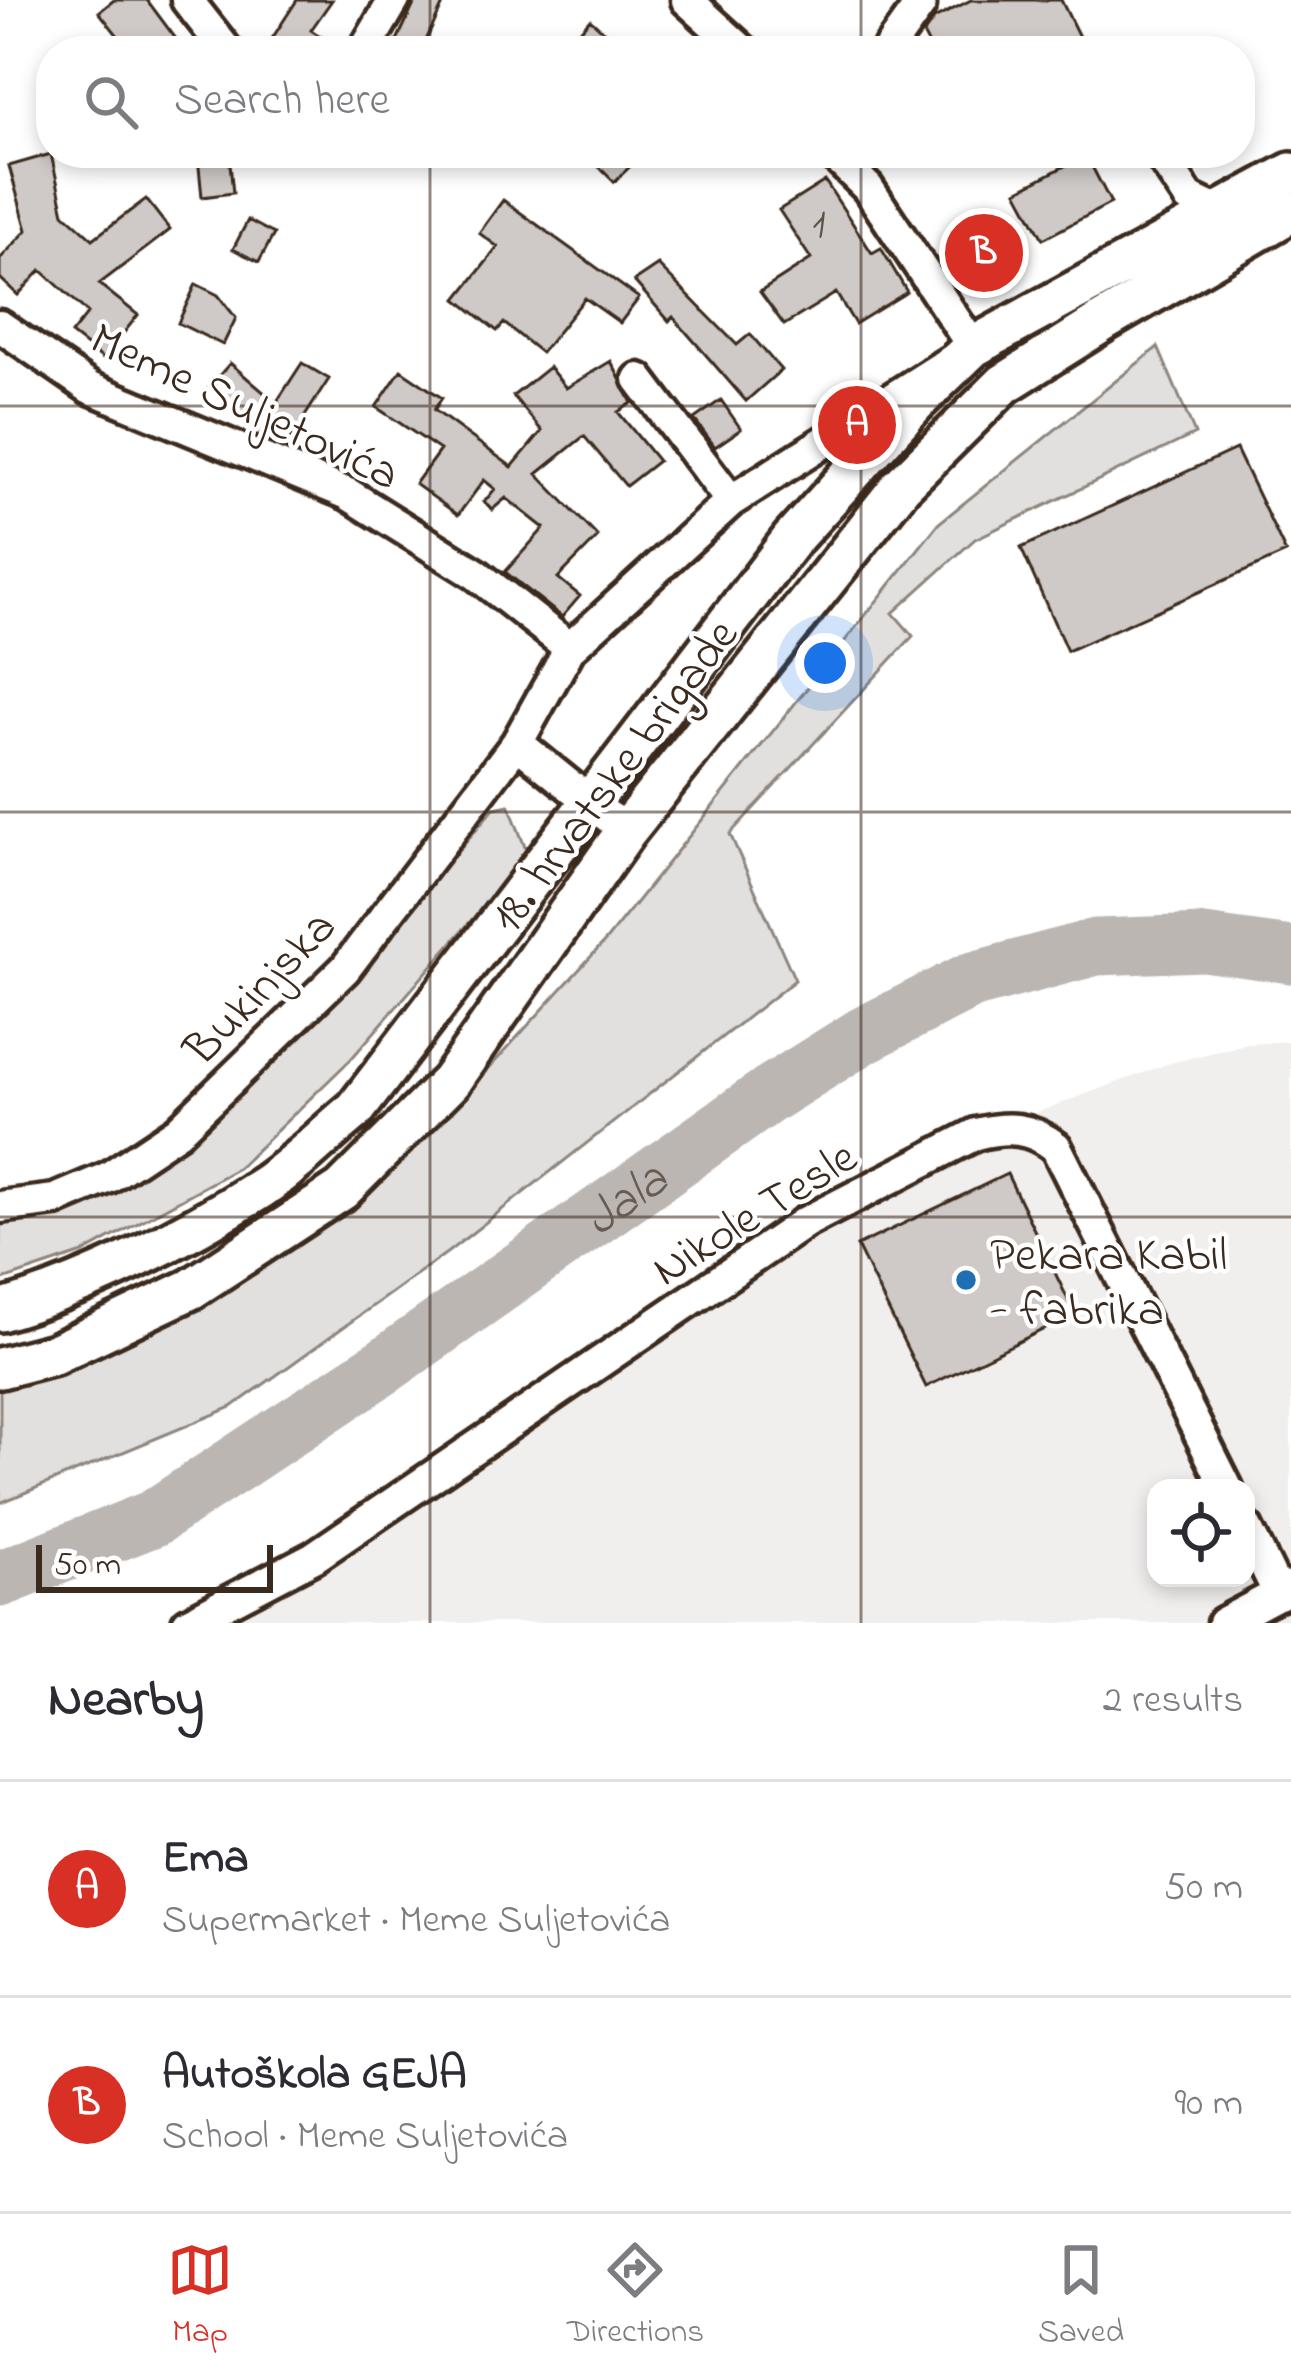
<!DOCTYPE html>
<html lang="en">
<head>
<meta charset="utf-8">
<style>
	body { margin:0; font-family:"Indie Flower",sans-serif; background:#f7f7f7; color:#2b2b33 }
	.controls { position:absolute; right:36px; bottom:36px; display:grid; overflow:hidden; border-radius:24px; box-shadow:0 6px 18px #0003 }
	.controls button { width:108px; height:108px; display:grid; place-items:center; padding:0; border:0; border-bottom:3px solid #e1e1e2; background:#fff; color:#2b2b33; font:60px sans-serif }
	.scale { position:absolute; left:36px; bottom:30px; width:237px; box-sizing:border-box; padding-left:12px; border:6px solid #3b2a1e; border-top:0; font-size:33px; line-height:42px; white-space:nowrap; color:#3b2a1e; -webkit-text-stroke:9px #fff; paint-order:stroke }
	.you { position:absolute; left:825px; top:663px; width:42px; height:42px; margin:-30px; border:9px solid #fff; border-radius:50%; background:#1a73e8; box-shadow:0 0 0 18px #1a73e833 }
	.badge { display:grid; place-items:center; width:78px; height:78px; border-radius:50%; background:#d93025; color:#fff; font-size:39px; font-weight:700 }
	.pin { position:absolute; translate:-50% -50%; border:6px solid #fff; box-shadow:0 3px 12px #0006 }
	.list { margin:0; padding:0; list-style:none }
	h2 { display:flex; justify-content:space-between; align-items:center; height:156px; margin:0; padding:0 48px; font-size:51px }
	h2 small { font-size:39px; font-weight:400; color:#7c7c81 }
	.list li { display:grid; grid-template-columns:78px 1fr auto; gap:36px; align-items:center; box-sizing:border-box; height:216px; padding:0 48px; border-top:3px solid #e1e1e2 }
	.list b { display:block; font-size:45px; white-space:nowrap }
	.list p { margin:0; font-size:39px; white-space:nowrap; color:#7c7c81 }
	.list em { font-size:39px; font-style:normal; color:#7c7c81 }
	.icon { flex:none; width:66px; height:66px; fill:none; stroke:currentColor; stroke-width:2; stroke-linecap:round; stroke-linejoin:round }
	.map { position:relative; flex:none; width:1291px; height:1623px; overflow:hidden }
	.search { position:absolute; background:#fff; box-shadow:0 6px 18px #0003; left:36px; right:36px; top:36px; height:132px; display:flex; align-items:center; gap:30px; box-sizing:border-box; padding:0 42px; border-radius:48px; color:#7c7c81; font-size:45px }
	.sheet { height:588px; background:#fff }
	nav { display:flex; justify-content:space-around; align-items:center; box-sizing:border-box; height:168px; border-top:3px solid #e1e1e2; background:#fff; font-size:33px; color:#7c7c81 }
	nav a { display:grid; justify-items:center; gap:6px }
	nav .on { color:#d93025 }
	.map>svg:first-child { display:block }
	.built { fill:#f1efee; fill-rule:evenodd }
	.green { fill:#e2e0de; stroke:#8e857e; stroke-width:3 }
	.lines { fill:none; stroke-linecap:round; stroke-linejoin:round }
	.river { stroke:#bcb6b3; stroke-width:57 }
	.building { fill:#cfcac7; stroke:#3b2a1e; stroke-width:3 }
	.minor-casing { stroke:#3b2a1e; stroke-width:39 }
	.major-casing { stroke:#3b2a1e; stroke-width:48 }
	.minor { stroke:#fff; stroke-width:30 }
	.major { stroke:#fff; stroke-width:39 }
	.grid { fill:none; stroke:#3b2a1e; stroke-width:3; stroke-opacity:0.55 }
	.poi-dot { fill:#1f6fb2; stroke:#fff; stroke-width:4.5 }
	.labels { text-anchor:middle; stroke-width:9; stroke-linejoin:round; paint-order:stroke }
	.number-label { font-size:42px; fill:#605248 }
	.street-label { font-size:48px; fill:#3b2a1e; stroke:#fff }
	.poi-label { font-size:48px; fill:#3b2a1e; stroke:#fff; text-anchor:start }
	.water-label { font-size:51px; font-style:italic; fill:#685b52; stroke:#fff }
</style>
</head>
<body>
<div class="map">
<svg width="1291" height="1623" viewBox="0 0 1291 1623">
	<rect width="100%" height="100%" fill="#fff"/>
	<filter id="ink" filterUnits="userSpaceOnUse"><feTurbulence type="fractalNoise" baseFrequency=".00833" numOctaves="2"/><feDisplacementMap in="SourceGraphic" scale="24" xChannelSelector="R" yChannelSelector="G"/><feConvolveMatrix kernelMatrix="1 2 1 2 8 2 1 2 1" color-interpolation-filters="sRGB"/></filter>
	<g filter="url(#ink)">
		<!-- built -->
		<path class="built" d="M 1291,1041 L 1291,1623 L 188,1623 L 804,1223 L 967,1138 L 1170,1063 L 1247,1044 ZM 1156,1488 L 1246,1488 L 1246,1578 L 1156,1578 Z"/>
		<!-- green -->
		<path class="green" d="M 1158,347 L 1195,434 L 975,539 L 893,613 L 913,636 L 730,834 L 795,980 L 448,1252 L 232,1407 L 0,1503 L 0,1386 L 162,1327 L 427,1136 L 607,939 L 939,523 Z
			M 509,805 L 528,855 L 351,1059 L 238,1168 L 83,1253 L 0,1281 L 0,1219 L 112,1193 L 185,1146 L 351,978 L 494,808 Z"/>
		<g class="lines">
			<!-- river -->
			<path class="river" id="s1" d="M 0,1579 L 154,1518 L 384,1366 L 770,1094 L 864,1035 L 970,981 L 1096,947 L 1204,943 L 1291,955"/>
		</g>
		<!-- building -->
		<path class="building" d="M 114,0 L 147,0 L 185,51 L 130,51 L 99,12 Z
			M 297,0 L 332,0 L 311,30 L 343,51 L 264,51 Z
			M 416,0 L 445,0 L 421,51 L 392,51 Z
			M 971,0 L 1061,0 L 1086,51 L 932,51 L 923,34 L 934,19 Z
			M 590,19 L 626,51 L 562,51 Z
			M 585,153 L 644,153 L 614,182 Z
			M 51,154 L 64,213 L 93,239 L 146,199 L 170,230 L 99,284 L 138,315 L 103,359 L 71,334 L 88,313 L 41,270 L 18,295 L 0,278 L 0,259 L 27,230 L 9,166 Z
			M 229,154 L 233,193 L 202,197 L 198,157 Z
			M 1086,155 L 1111,203 L 1043,239 L 1017,191 Z
			M 825,181 L 872,253 L 881,248 L 907,292 L 855,324 L 836,293 L 784,325 L 760,292 L 811,259 L 779,210 Z
			M 503,200 L 639,298 L 620,323 L 585,298 L 541,353 L 504,323 L 497,331 L 457,299 L 498,247 L 479,233 Z
			M 248,220 L 274,234 L 259,262 L 233,249 Z
			M 658,265 L 737,345 L 750,334 L 781,370 L 746,401 L 673,317 L 669,321 L 634,281 Z
			M 196,284 L 218,295 L 236,318 L 223,345 L 178,323 Z
			M 611,361 L 632,403 L 618,412 L 658,461 L 626,486 L 584,436 L 537,474 L 598,537 L 558,578 L 580,596 L 562,617 L 505,572 L 544,528 L 506,498 L 492,510 L 484,502 L 495,489 L 484,480 L 458,515 L 415,484 L 440,450 L 376,407 L 401,370 L 442,398 L 434,410 L 512,467 L 542,431 L 513,396 L 549,367 L 566,388 Z
			M 230,363 L 276,403 L 302,363 L 329,379 L 285,447 L 255,435 L 258,430 L 209,387 Z
			M 721,400 L 741,429 L 715,447 L 694,419 Z
			M 1236,449 L 1286,553 L 1067,651 L 1021,548 Z
			M 1007,1174 L 1075,1314 L 926,1387 L 857,1246 Z"/>
		<g class="lines">
			<defs>
				<path id="minor" d="M 187,0 L 227,51
					M 687,0 L 743,51
					M 364,51 L 394,0
					M 887,51 L 920,5 L 916,0
					M 1159,153 L 1189,198 L 1220,213
					M 0,326 L 90,388 L 348,494 L 476,574 L 570,648
					M 639,379 L 731,501
					M 517,743 L 626,831
					M 0,1207 L 55,1200 L 109,1177 L 178,1131 L 345,969 L 517,743 L 570,648 L 731,501 L 973,347 L 868,188 L 832,153
					M 1246,1527 L 1279,1594
					M 188,1623 L 314,1557 L 804,1223 L 976,1134 C 1008,1126 1030,1127 1056,1147 L 1227,1488
					M 1223,1623 L 1291,1587"/>
				<path id="major" d="M 0,1311 C 87,1286 185,1237 261,1188 C 295,1166 324,1135 355,1110 L 792,539 L 916,402 L 973,347 L 1291,173
					M 0,1368 L 54,1354 L 191,1289 L 342,1190 L 450,1082 L 626,831 L 901,486 L 1004,384 L 1104,321 L 1291,212"/>
			</defs>
			<!-- minor casing -->
			<use href="#minor" class="minor-casing"/>
			<!-- major casing -->
			<use href="#major" class="major-casing"/>
			<!-- minor -->
			<use href="#minor" class="minor"/>
			<!-- major -->
			<use href="#major" class="major"/>
		</g>
	</g>
	<!-- grid -->
	<path class="grid" d="M 430,0 L 430,51M 861,0 L 861,51M 430,153 L 430,1623M 861,153 L 861,1623M 0,406 L 1291,406M 0,812 L 1291,812M 0,1217 L 1291,1217"/>
	<!-- markers -->
	<circle class="poi-dot" cx="966" cy="1280" r="12"/>
	<g class="labels">
		<!-- number labels -->
		<g class="number-label">
			<text x="819" y="236">1</text>
		</g>
		<!-- street labels -->
		<g class="street-label">
			<text transform="translate(246 404) rotate(25)" y="17">Meme Suljetovića</text>
			<text transform="translate(612 774) rotate(-53)" y="17">18. hrvatske brigade</text>
			<text transform="translate(258 986) rotate(-46)" y="17">Bukinjska</text>
			<text transform="translate(753 1211) rotate(-32)" y="17">Nikole Tesle</text>
		</g>
		<!-- poi labels -->
		<g class="poi-label">
			<text x="990" y="1269">Pekara Kabil<tspan x="990" dy="55">- fabrika</tspan></text>
		</g>
		<!-- water labels -->
		<g class="water-label">
			<text dy="18" stroke="none"><textPath href="#s1" startOffset="735">Jala</textPath></text>
		</g>
	</g>
</svg>
<div class="controls">
<button><svg class="icon" aria-label="locate" viewBox="0 0 24 24"><circle cx="12" cy="12" r="6"/><path d="M12 2v4M12 18v4M2 12h4M18 12h4"/></svg></button>
</div>
<div class="scale">50 m</div>
<div class="you"></div>
<div class="pin badge" style="left:857px;top:425px">A</div>
<div class="pin badge" style="left:984px;top:253px">B</div>
<div class="search"><svg class="icon" aria-label="search" viewBox="0 0 24 24"><circle cx="10" cy="10" r="6"/><path d="M15 15l6 6"/></svg>Search here</div>
</div>
<section class="sheet">
<h2>Nearby<small>2 results</small></h2>
<ul class="list">
<li><span class="badge">A</span><div><b>Ema</b><p>Supermarket · Meme Suljetovića</p></div><em>50 m</em></li>
<li><span class="badge">B</span><div><b>Autoškola GEJA</b><p>School · Meme Suljetovića</p></div><em>90 m</em></li>
</ul>
</section>
<nav>
<a class="on"><svg class="icon" aria-label="map" viewBox="0 0 24 24"><path d="M3 6l6-2 6 2 6-2v14l-6 2-6-2-6 2zM9 4v14M15 6v14"/></svg>Map</a>
<a><svg class="icon" aria-label="directions" viewBox="0 0 24 24"><path d="M12 3l9 9-9 9-9-9zM9 14v-3h6M13 9l2 2-2 2"/></svg>Directions</a>
<a><svg class="icon" aria-label="saved" viewBox="0 0 24 24"><path d="M7 4h10v16l-5-4-5 4z"/></svg>Saved</a>
</nav>
</body>
</html>
